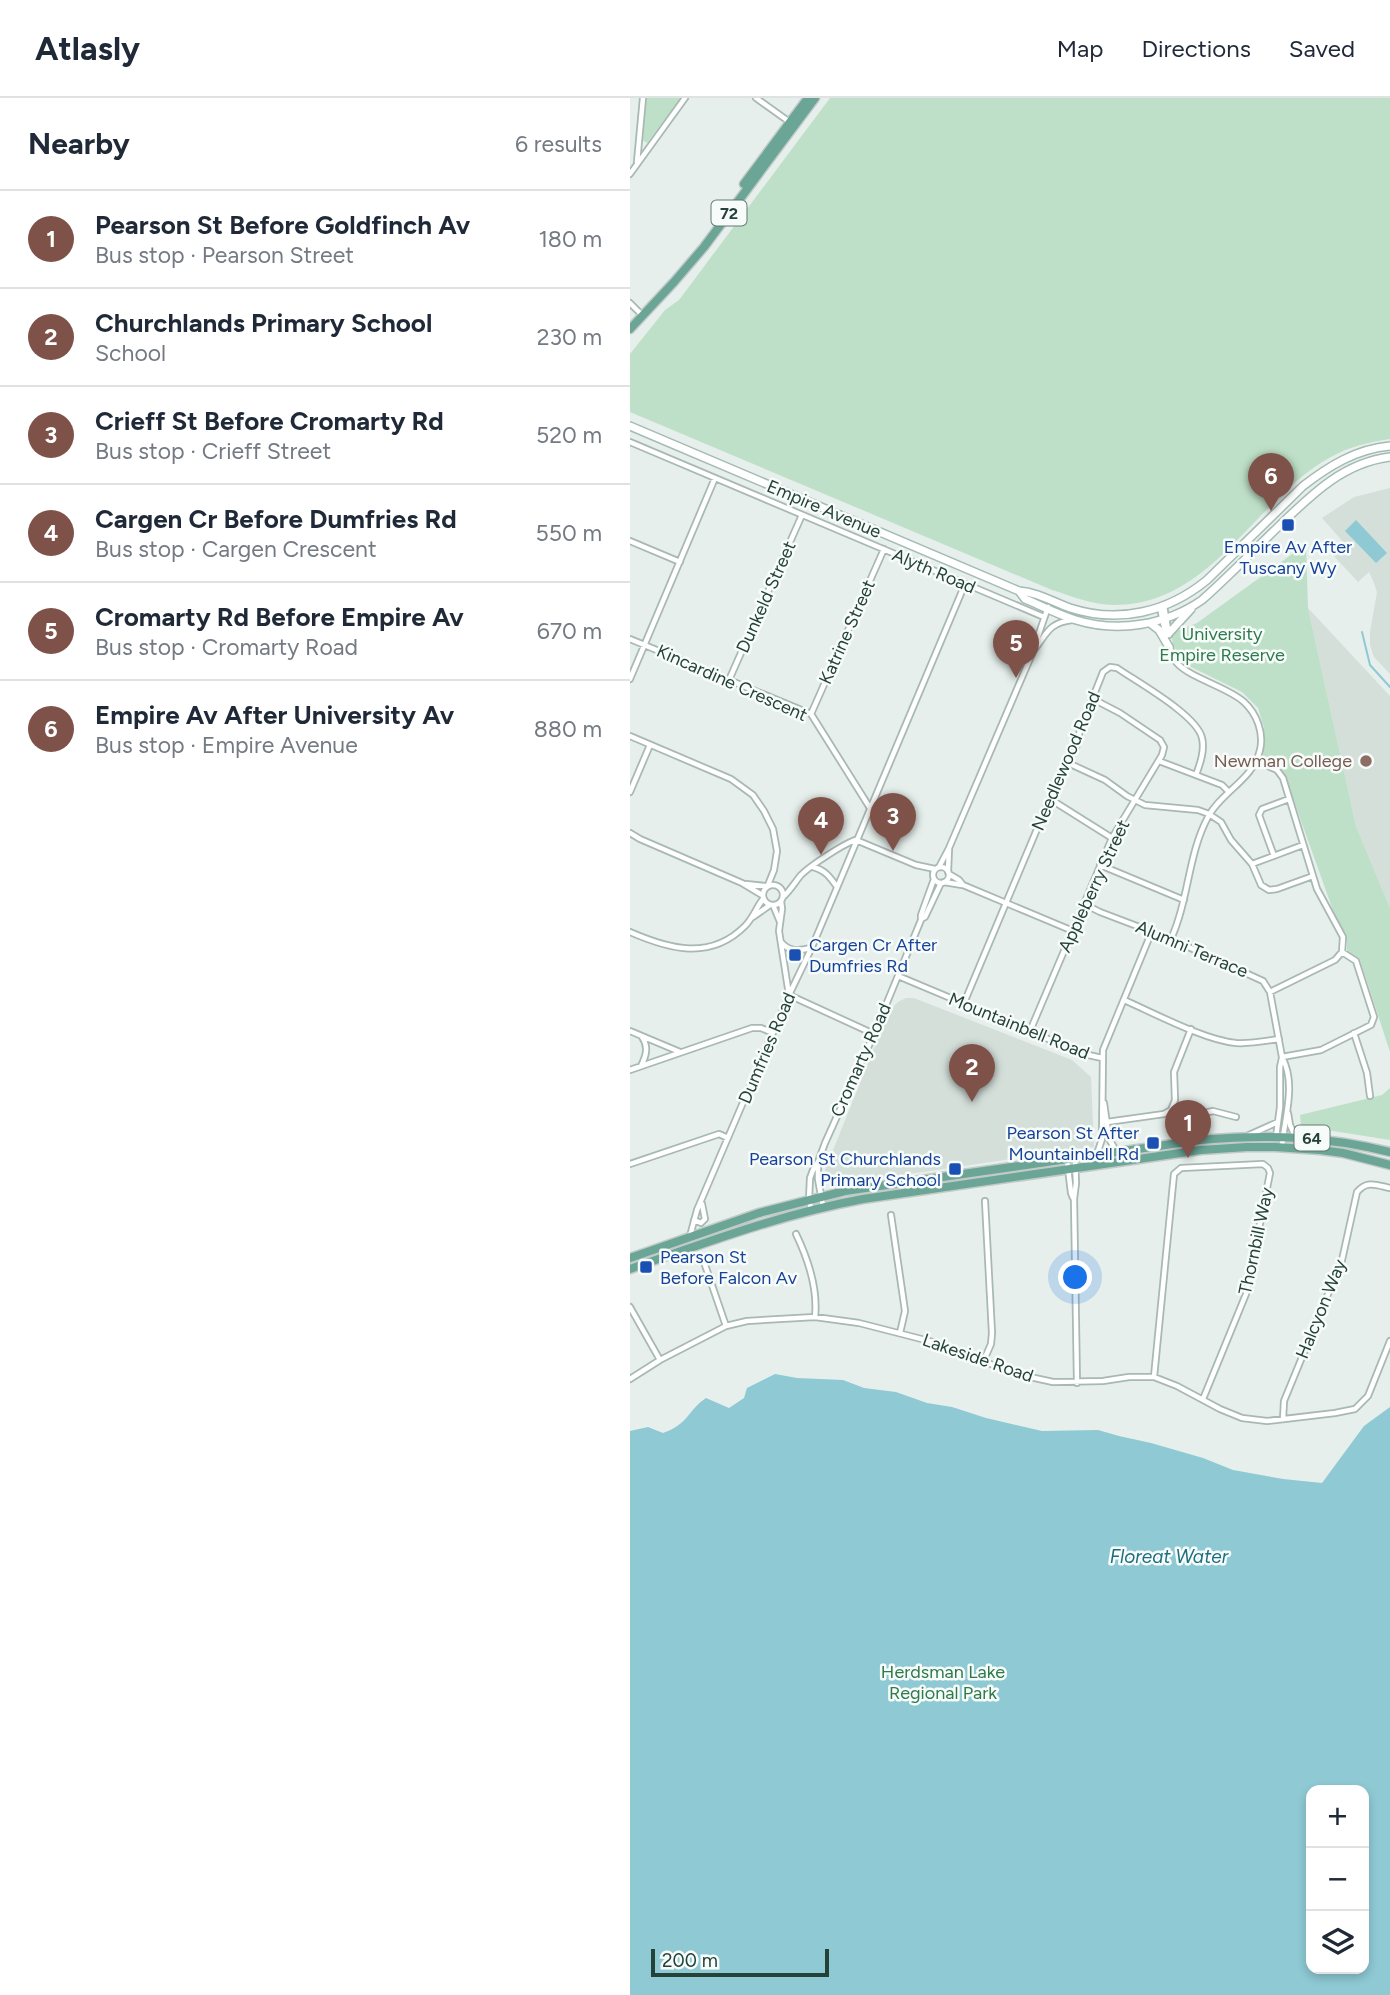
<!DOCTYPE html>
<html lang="en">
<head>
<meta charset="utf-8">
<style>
	body { margin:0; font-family:Figtree,sans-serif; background:#f6f6f7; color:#1f2937 }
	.controls { position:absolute; right:21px; bottom:21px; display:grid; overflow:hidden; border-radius:14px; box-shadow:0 4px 10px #0003 }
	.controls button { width:63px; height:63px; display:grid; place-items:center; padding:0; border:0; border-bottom:2px solid #e0e1e3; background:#fff; color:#1f2937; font:35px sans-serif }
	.scale { position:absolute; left:21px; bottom:18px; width:178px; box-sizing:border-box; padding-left:7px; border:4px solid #24423a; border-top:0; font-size:19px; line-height:24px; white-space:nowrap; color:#24423a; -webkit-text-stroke:5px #f7fbf9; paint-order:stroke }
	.you { position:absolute; left:446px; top:1180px; width:24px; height:24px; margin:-18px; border:5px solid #fff; border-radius:50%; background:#1a73e8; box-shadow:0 0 0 10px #1a73e833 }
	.badge { display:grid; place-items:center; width:46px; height:46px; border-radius:50%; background:#7f5249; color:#fff; font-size:23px; font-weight:700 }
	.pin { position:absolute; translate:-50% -58px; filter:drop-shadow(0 2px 4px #0008) }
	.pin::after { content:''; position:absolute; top:37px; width:24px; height:21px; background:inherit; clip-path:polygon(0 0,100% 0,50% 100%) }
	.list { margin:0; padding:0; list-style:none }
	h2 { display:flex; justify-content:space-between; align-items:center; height:91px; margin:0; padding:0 28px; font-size:30px }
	h2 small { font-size:23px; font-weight:400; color:#747a83 }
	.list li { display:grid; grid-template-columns:46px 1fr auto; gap:21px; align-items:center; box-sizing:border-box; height:98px; padding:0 28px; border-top:2px solid #e0e1e3 }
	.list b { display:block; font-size:26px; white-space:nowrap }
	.list p { margin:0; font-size:23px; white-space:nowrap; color:#747a83 }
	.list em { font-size:23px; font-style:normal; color:#747a83 }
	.icon { flex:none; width:38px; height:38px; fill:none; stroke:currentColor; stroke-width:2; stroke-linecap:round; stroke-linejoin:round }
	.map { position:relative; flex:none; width:760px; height:1897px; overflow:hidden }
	header { display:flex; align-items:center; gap:42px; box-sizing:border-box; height:98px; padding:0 35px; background:#fff; border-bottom:2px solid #e0e1e3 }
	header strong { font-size:33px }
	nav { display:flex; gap:38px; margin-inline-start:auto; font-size:24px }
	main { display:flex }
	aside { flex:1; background:#fff }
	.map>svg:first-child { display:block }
	.built { fill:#d4dfda }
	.green { fill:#bfe0c8 }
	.water { fill:#8ec9d4; fill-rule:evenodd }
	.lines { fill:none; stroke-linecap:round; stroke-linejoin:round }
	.stream { stroke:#8ec9d4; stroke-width:2 }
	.minor-casing { stroke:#a8b8b2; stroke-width:8 }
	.secondary-casing { stroke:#a4bbb3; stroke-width:10 }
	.primary-casing { stroke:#c2cac8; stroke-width:11 }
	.minor { stroke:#fff; stroke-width:4.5 }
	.secondary { stroke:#fff; stroke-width:7 }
	.primary { stroke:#6aa596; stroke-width:8 }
	.transit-dot { fill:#1a4fb4; stroke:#f7fbf9; stroke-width:2.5 }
	.education-dot { fill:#8d6e63; stroke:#f7fbf9; stroke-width:2.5 }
	.labels { text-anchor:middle; stroke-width:5; stroke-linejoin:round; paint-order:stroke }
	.shield { fill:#f7fbf9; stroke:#637a73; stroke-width:2 }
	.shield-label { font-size:16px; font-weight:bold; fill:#24423a }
	.street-label { font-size:18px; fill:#24423a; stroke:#f7fbf9 }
	.transit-label { font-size:18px; fill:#164399; stroke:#f7fbf9; text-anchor:start }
	.park-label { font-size:18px; fill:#2d7a4b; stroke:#f7fbf9 }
	.education-label { font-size:18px; fill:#785e54; stroke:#f7fbf9; text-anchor:end }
	.water-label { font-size:19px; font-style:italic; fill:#1c6f80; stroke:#f7fbf9 }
</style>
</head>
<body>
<header>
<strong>Atlasly</strong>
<nav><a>Map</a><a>Directions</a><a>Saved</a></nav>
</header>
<main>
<aside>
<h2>Nearby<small>6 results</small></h2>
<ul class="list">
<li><span class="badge">1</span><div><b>Pearson St Before Goldfinch Av</b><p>Bus stop · Pearson Street</p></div><em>180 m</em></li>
<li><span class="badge">2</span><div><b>Churchlands Primary School</b><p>School</p></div><em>230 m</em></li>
<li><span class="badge">3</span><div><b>Crieff St Before Cromarty Rd</b><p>Bus stop · Crieff Street</p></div><em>520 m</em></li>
<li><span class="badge">4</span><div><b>Cargen Cr Before Dumfries Rd</b><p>Bus stop · Cargen Crescent</p></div><em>550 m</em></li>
<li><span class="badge">5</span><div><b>Cromarty Rd Before Empire Av</b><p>Bus stop · Cromarty Road</p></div><em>670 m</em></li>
<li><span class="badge">6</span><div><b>Empire Av After University Av</b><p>Bus stop · Empire Avenue</p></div><em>880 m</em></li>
</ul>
</aside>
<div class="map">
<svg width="760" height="1897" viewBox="0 0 760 1897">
	<rect width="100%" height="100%" fill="#e6efeb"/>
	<!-- built -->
	<path class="built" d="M 760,390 L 760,576 L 744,559 L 740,547 L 740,534 L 747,494 L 744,485 L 739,474 L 728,484 L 703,457 L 715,446 L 692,420 L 724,399 Z
		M 678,510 L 760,598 L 760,810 L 726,728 Z
		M 276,900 L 284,900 L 442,962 L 461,979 L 464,1049 L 217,1085 L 204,1085 L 198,1083 L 194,1080 L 195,1072 L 259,913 L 268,904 Z"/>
	<!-- green -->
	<path class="green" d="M 14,0 L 51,0 L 17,45 L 12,42 Z
		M 200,0 L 760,0 L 760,341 C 739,344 718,349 699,360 C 623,403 582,507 484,507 C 462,507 442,498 422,492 L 0,314 L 0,256 L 35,212 L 49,202 Z
		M 676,446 L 678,510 L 726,728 L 760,810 L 760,954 L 730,862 L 717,853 L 717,838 L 705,818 L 655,678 L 649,667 L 633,659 L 634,629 L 628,610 L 612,594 L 553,565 L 543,547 L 541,535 L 567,525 Z
		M 760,990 L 760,1042 L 671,1028 L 670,1017 L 752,997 Z"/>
	<!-- water -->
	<path class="water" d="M 726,422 L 757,455 L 746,465 L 715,433 Z
		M 145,1276 L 167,1280 L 213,1282 L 234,1290 L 266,1294 L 297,1305 L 322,1309 L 356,1320 L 412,1333 L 468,1332 L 489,1338 L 521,1345 L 573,1360 L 603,1372 L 653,1381 L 692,1385 L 734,1328 L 760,1309 L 760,1897 L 0,1897 L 0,1333 L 18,1329 L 33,1335 C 59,1326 57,1313 76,1300 L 99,1310 L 114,1300 L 117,1290 ZM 681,1692 L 734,1692 L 734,1871 L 681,1871 Z"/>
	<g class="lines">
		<!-- stream -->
		<path class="stream" d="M 732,534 L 740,567 L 760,589"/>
		<defs>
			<path id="minor" d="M 126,0 L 161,25
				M 7,64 L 13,0
				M 0,76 L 55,0
				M 0,205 L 12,217
				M 0,344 L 414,519
				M 0,443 L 50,464
				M 534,508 L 539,537
				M 530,510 L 536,538
				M 0,541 L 181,616 L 240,710
				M 540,549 C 541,553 542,560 546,564 C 559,580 598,589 614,604 C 627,616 634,635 630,652 C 624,681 591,694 578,719 C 558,756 559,801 541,841
				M 404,552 C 417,536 418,525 442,522
				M 0,581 L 85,380
				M 99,582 L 172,417
				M 181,616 L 254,451
				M 0,638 L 101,681 L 123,697 L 134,713 L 143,731 L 147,753 L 144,772 L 138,787
				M 529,663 L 592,687 L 599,694
				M 627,663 L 647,672 L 653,680 L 687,791 L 713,839 L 712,854 L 705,862 L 640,894
				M 436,664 L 475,682 L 497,698 L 515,707 L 568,712 L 579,716 L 591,724 L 601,742 L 622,766 L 631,787 L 639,792 L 647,791 L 683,778
				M 0,694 L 20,647
				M 420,701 L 482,740
				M 0,735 L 10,741 L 112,785 L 132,797
				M 226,742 L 286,767 L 305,771
				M 644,758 L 629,717 L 632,711 L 659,701
				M 622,766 L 673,747
				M 470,767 L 554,802
				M303 777a8 8 0 1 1 16 0a8 8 0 1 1-16 0Z
				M 183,769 C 195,772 200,779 207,789
				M 309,769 L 319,750 L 402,556 L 418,509
				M 318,774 L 319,751
				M 319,776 L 329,782 L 333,787 L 443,833
				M 314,784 L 332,787
				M 116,786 L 135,788
				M133 797a10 10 0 1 1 20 0a10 10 0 1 1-20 0Z
				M 153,799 C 160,793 165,784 171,777 C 181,767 212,747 225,742
				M 151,803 L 152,811 L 149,833 L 159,897 L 244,936
				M 454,806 L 470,814 L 541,841 L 633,883 L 640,894 L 652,959 C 667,987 654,1020 652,1049
				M 143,807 L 150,824
				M 123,819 L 140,807
				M 291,821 L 295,819 L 311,785
				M 0,834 C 39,851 80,863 115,828 C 123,820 126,810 133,801
				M 151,844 C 159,854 169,853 181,850
				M 268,878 L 454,956 L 472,960
				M 494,902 C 524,915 574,942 606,945 C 620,946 635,943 649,941
				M 334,905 L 431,674 L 446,650 L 450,632 L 473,574 L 480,569 L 487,570 C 507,584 567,617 572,640 C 575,652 570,666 566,677
				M 0,933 L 50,954
				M 400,933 L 482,740 L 532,657 L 534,649 L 530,642 L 490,615 L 463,601
				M 724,935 L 737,975 L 740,998
				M 652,959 L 691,952 L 741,927 L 744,919 L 726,863 L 712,854
				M 11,968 C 16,958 19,949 12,939
				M 0,972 L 122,930 L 131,930 L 143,935
				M 474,1005 L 479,1041 L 487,1054
				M 544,1008 L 565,1017 L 583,1013 L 606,1019
				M 658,1015 L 660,1027 L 665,1038
				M 477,1024 L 534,1016 L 541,1012 L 545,1002 L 544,974 L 561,931
				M 619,1037 L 648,1024
				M 646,1039 L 650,1009 L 650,969 L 652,960
				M 467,1056 L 472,1041 L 473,952 L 522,833
				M 445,1061 L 446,1085 L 444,1101 L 447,1285
				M 437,1062 L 441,1095 L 443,1100
				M 188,1065 L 188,1081 L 193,1108
				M 0,1066 L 89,1036 L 98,1040
				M 181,1111 L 179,1101 L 180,1080 L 183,1072 L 188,1064 L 195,1045 L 244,936 L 291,822 L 291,817 L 304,781
				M 261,1117 L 275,1213 L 270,1235
				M 64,1122 L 71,1125 L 75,1121 L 72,1106
				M 166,1136 C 178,1161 188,1191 185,1219
				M 60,1138 L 67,1112 L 159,897 L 182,849 L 335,486
				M 74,1164 L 96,1228
				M 0,1209 L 30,1262
				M 354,1262 L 361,1246 L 362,1235 L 355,1103
				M 524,1279 L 544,1076 L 551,1070 L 633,1066 L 638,1070 L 640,1075 L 616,1196 L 573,1301
				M 0,1281 L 30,1262 L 96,1228 L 117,1223 L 185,1219 L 229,1225 L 307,1245 L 386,1276 L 423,1284 L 473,1283 L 499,1279 L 524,1279 L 547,1288 L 590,1311 L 612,1320 L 637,1323 L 705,1315 L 725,1311 L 738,1298 L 760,1243
				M 653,1321 L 654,1303 L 712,1162 L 727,1094 C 737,1082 746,1087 760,1090"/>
			<path id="secondary" d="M 0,328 L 389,493 C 407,494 423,504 440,510 C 489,526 538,514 577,482 L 673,388 C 699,368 726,351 760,348
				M 389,493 L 395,501 C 412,508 429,517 446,522 C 488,535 536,527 572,502 C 598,479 622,454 647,430 C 680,398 712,365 760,359
				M 520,525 L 529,532 L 539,549
				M 539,535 L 561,511"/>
			<path id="primary" d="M 114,86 L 178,0
				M 0,231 L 44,184 L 74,149 L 185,0
				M 0,1160 L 129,1115 L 215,1093 L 570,1042 C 636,1036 695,1038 760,1054
				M 0,1171 C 77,1144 152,1116 233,1101 L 571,1052 L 617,1049 L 645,1049 L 690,1052 L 713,1055 L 760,1067"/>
		</defs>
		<!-- minor casing -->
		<use href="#minor" class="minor-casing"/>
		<!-- secondary casing -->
		<use href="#secondary" class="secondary-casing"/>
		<!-- primary casing -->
		<use href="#primary" class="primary-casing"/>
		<!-- minor -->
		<use href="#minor" class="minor"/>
		<!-- secondary -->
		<use href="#secondary" class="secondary"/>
		<!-- primary -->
		<use href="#primary" class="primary"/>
	</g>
	<!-- markers -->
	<g class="transit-dot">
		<rect x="651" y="420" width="14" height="14" rx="3.5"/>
		<rect x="158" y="850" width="14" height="14" rx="3.5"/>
		<rect x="516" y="1038" width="14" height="14" rx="3.5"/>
		<rect x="318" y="1064" width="14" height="14" rx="3.5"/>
		<rect x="9" y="1162" width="14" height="14" rx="3.5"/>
	</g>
	<circle class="education-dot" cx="736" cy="663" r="7"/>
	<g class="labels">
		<!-- shield labels -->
		<g class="shield">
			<rect x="81.5" y="102.5" width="35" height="25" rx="5"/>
			<rect x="664.5" y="1027.5" width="35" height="25" rx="5"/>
		</g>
		<g class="shield-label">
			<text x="99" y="121">72</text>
			<text x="682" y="1046">64</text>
		</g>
		<!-- street labels -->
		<g class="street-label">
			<text transform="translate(194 411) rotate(23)" y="6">Empire Avenue</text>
			<text transform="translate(304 473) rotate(23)" y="6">Alyth Road</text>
			<text transform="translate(136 499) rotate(-66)" y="6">Dunkeld Street</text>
			<text transform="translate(217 534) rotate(-66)" y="6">Katrine Street</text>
			<text transform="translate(102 585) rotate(24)" y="6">Kincardine Crescent</text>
			<text transform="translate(436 663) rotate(-67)" y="6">Needlewood Road</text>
			<text transform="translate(464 788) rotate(-65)" y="6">Appleberry Street</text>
			<text transform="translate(562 851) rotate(23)" y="6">Alumni Terrace</text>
			<text transform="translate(389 928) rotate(22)" y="6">Mountainbell Road</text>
			<text transform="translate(137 950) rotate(-67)" y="6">Dumfries Road</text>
			<text transform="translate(231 962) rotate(-66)" y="6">Cromarty Road</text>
			<text transform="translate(626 1143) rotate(-78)" y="6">Thornbill Way</text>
			<text transform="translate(691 1211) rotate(-68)" y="6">Halcyon Way</text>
			<text transform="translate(348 1260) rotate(19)" y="6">Lakeside Road</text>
		</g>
		<!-- transit labels -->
		<g class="transit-label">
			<text x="658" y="455" text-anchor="middle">Empire Av After<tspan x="658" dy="21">Tuscany Wy</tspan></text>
			<text x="179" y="853">Cargen Cr After<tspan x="179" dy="21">Dumfries Rd</tspan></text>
			<text x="509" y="1041" text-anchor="end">Pearson St After<tspan x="509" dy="21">Mountainbell Rd</tspan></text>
			<text x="311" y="1067" text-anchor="end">Pearson St Churchlands<tspan x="311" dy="21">Primary School</tspan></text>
			<text x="30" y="1165">Pearson St<tspan x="30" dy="21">Before Falcon Av</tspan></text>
		</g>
		<!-- park labels -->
		<g class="park-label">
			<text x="592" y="542">University<tspan x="592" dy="21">Empire Reserve</tspan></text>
			<text x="313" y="1580">Herdsman Lake<tspan x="313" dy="21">Regional Park</tspan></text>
		</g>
		<!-- education labels -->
		<g class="education-label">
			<text x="722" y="669">Newman College</text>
		</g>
		<!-- water labels -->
		<g class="water-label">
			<text x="539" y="1465">Floreat Water</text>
		</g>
	</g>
</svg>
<div class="controls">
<button>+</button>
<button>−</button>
<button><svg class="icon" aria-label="layers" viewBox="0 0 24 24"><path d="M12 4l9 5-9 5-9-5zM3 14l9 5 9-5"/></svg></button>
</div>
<div class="scale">200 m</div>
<div class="you"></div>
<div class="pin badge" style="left:558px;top:1060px">1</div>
<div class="pin badge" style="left:342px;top:1004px">2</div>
<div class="pin badge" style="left:263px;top:753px">3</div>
<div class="pin badge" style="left:191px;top:757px">4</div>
<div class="pin badge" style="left:386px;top:580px">5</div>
<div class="pin badge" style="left:641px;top:413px">6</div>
</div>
</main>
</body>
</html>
